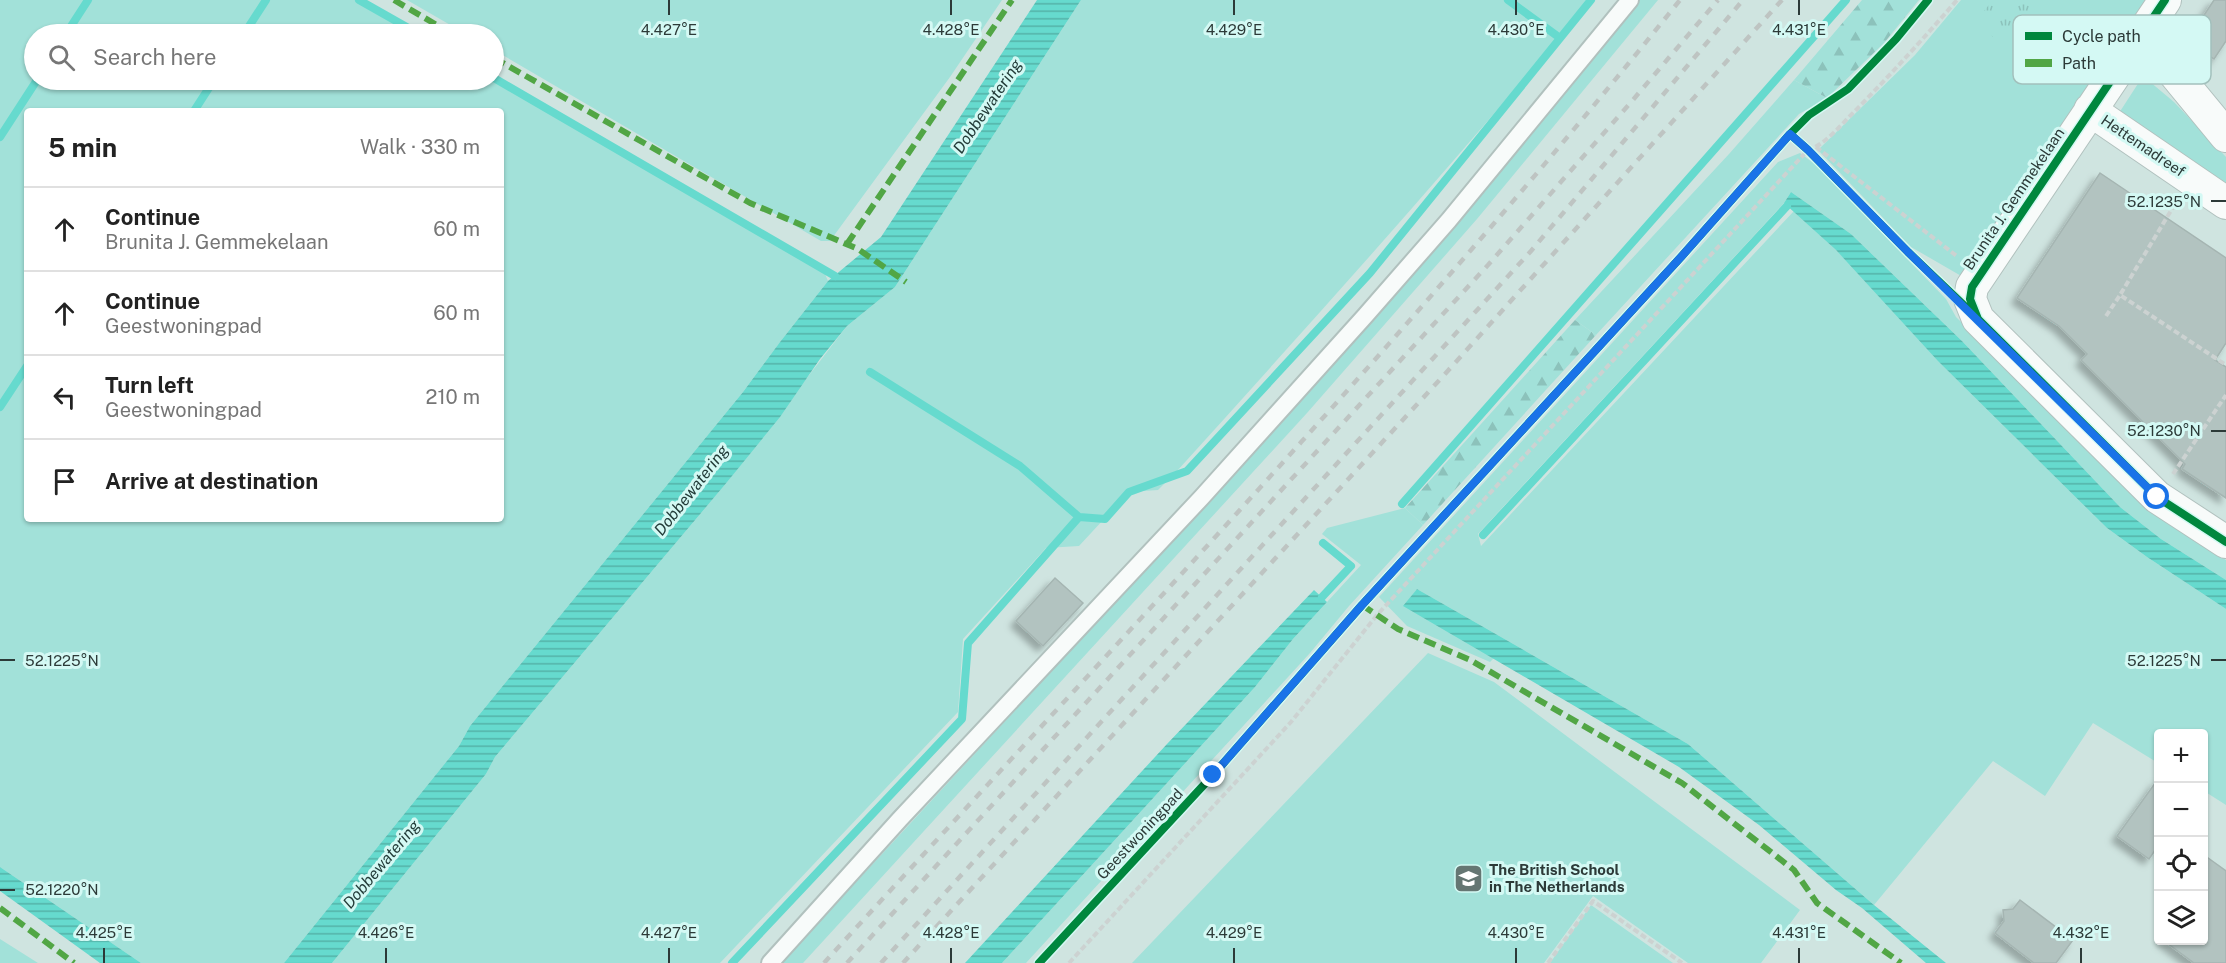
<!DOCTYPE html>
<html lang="en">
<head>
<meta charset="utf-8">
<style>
	body { margin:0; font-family:"Public Sans",sans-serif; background:#f2f2f2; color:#222 }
	.controls { position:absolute; right:18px; bottom:18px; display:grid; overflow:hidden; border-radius:6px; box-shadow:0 2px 4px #0004 }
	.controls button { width:54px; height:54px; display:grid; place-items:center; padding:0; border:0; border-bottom:2px solid #e0e0e0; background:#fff; color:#222; font:30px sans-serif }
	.stop { position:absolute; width:18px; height:18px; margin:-14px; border:4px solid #1a73e8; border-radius:50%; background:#fff }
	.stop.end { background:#1a73e8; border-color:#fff; box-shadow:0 2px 6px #0008 }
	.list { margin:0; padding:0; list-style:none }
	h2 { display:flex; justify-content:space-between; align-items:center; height:78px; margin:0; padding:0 24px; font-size:26px }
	h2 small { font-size:20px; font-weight:400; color:#767676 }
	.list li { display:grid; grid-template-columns:39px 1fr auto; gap:18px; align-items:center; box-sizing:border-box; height:84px; padding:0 24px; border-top:2px solid #e0e0e0 }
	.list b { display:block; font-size:22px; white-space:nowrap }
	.list p { margin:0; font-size:20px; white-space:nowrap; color:#767676 }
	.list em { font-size:20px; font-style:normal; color:#767676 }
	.icon { flex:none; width:33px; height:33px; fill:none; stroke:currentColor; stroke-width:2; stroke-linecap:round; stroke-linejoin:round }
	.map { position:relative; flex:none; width:2226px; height:963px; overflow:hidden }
	.search { position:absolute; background:#fff; box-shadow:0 2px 4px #0004; left:24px; top:24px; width:480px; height:66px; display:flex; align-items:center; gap:15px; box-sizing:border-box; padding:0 21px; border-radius:33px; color:#767676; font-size:22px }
	.panel { position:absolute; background:#fff; box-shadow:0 2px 4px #0004; left:24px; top:108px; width:480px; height:414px; border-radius:6px }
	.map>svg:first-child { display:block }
	.grass { fill:#a2e1d9; fill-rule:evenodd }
	.forest { fill:url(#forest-firs) }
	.park { fill:url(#park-tufts) }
	.water { fill:url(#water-rules) }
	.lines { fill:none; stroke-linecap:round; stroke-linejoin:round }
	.stream { stroke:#66dace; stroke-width:8 }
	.building { fill:#b2c3c0; stroke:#a5b5b2; stroke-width:1.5; filter:url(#shadow) }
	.service-casing { stroke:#b1c1be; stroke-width:20 }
	.minor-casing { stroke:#b1c1be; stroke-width:34 }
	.path { stroke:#ccd2d1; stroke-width:4; stroke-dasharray:6 3; stroke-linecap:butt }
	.service { stroke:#f8fbfa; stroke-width:16 }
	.minor { stroke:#f8fbfa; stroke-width:32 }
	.rail { stroke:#bec4c2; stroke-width:4.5; stroke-dasharray:8 8; stroke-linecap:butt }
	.quiet { stroke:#51a645; stroke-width:6; stroke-dasharray:12 6; stroke-linecap:butt }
	.cycleway-casing { stroke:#d4f9f4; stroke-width:11 }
	.cycleway { stroke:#00873e; stroke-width:8 }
	.route { stroke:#1a73e8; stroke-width:8 }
	.ticks { fill:none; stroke:#2c3a38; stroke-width:2 }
	.labels { text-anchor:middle; stroke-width:6; stroke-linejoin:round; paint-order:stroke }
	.street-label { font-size:15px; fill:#2c3a38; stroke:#d4f9f4 }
	.poi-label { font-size:15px; font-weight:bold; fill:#2c3a38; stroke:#d4f9f4; text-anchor:start }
	.water-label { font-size:16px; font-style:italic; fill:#233c39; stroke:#d4f9f4 }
	.key { fill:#d4f9f4; stroke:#a2c0bc; stroke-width:1.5 }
	.key-label { font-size:16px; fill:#2c3a38 }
	.ticks-label { font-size:15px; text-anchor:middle; fill:#2c3a38; stroke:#d4f9f4; stroke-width:6; stroke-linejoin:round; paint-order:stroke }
</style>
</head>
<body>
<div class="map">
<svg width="2226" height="963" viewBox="0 0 2226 963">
	<defs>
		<pattern id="forest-firs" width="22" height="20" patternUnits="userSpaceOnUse" patternTransform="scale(1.5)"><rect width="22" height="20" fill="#a2e1d9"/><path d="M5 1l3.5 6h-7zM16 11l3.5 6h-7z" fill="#8cc2bb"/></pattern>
		<pattern id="park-tufts" width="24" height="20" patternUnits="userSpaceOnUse" patternTransform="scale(1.5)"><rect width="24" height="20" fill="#a2e1d9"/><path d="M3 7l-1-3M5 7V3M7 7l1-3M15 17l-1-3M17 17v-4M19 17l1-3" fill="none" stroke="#8cc2bb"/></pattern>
		<pattern id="water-rules" width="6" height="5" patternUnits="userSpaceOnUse" patternTransform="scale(1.5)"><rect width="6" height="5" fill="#66dace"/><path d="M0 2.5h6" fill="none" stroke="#54b2a8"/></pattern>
		<filter id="shadow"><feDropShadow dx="-5.5" dy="5.5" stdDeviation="3" flood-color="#0004"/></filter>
	</defs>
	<rect width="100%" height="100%" fill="#cfe4e0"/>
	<!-- grass -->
	<path class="grass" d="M 0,0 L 361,0 L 419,34 L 34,34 L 34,80 L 494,80 L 494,78 L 822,267 L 828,281 L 780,342 L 743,392 L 470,726 L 459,746 L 284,963 L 141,963 L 0,867 ZM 27,111 L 501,111 L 501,519 L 27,519 Z
		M 407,0 L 1002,0 L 950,77 L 830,241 L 821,241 L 494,50 L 494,34 L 466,34 Z
		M 1081,0 L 1589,0 C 1457,161 1317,316 1177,471 L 1158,490 L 1129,492 L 1079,546 L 1046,548 L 963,639 L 958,712 L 720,963 L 332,963 L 486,774 L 495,757 L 723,487 L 847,326 L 895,287 Z
		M 1638,0 L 1658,0 L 1477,219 L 1307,413 L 803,963 L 781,963 L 1108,610 L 1107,604 L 1446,231 Z
		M 1961,0 L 2150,0 L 1963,277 L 1911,247 L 1818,150 L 1915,55 Z
		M 2143,76 L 2174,102 L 2226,157 L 2226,190 L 2119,113 Z
		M 1794,80 L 1827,98 L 1799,114 L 1596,335 L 1575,320 L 1729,154 Z
		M 1800,153 L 1816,165 L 1946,299 L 1956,317 L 2170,525 L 2226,560 L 2226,580 L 2161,539 L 2120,507 L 1962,341 L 1851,234 L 1791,192 L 1784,203 L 1478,534 L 1481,546 L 1794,211 L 1836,250 L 2107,528 L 2147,557 L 2226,609 L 2226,805 L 2204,791 L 2204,734 L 2158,734 L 2158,763 L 2093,723 L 2045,796 L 1993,761 L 1874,905 L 1688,744 L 1417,589 L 1404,606 L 1494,658 L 1490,662 L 1407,626 L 1379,597 L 1778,162 Z
		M 1405,508 L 1423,525 L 1349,606 L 1310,653 L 1026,963 L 1002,963 L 1255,687 L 1293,639 L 1361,565 L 1322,534 L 1327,528 Z
		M 1428,653 L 1494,682 L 1800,910 L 1761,963 L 1688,963 L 1593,896 L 1544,963 L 1132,963 Z
		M 1591,905 L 1673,963 L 1550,963 Z
		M 0,939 L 38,963 L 0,963 Z"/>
	<!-- forest -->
	<path class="forest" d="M 1862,0 L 1919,0 L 1884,43 L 1827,98 L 1794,80 Z
		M 1575,320 L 1596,335 L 1423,525 L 1405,508 Z"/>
	<!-- park -->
	<path class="park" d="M 1993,0 L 2041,0 L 2004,46 L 1975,22 Z"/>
	<!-- water -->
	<path class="water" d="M 1037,0 L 1081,0 L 895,287 L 847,326 L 820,359 L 780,417 L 723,487 L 495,757 L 486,774 L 332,963 L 284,963 L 459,746 L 470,726 L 743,392 L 780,342 L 828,281 L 881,237 Z
		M 1791,192 L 1851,234 L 1962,341 L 2120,507 L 2161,539 L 2226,580 L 2226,609 L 2147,557 L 2107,528 L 1938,361 L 1836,250 L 1784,203 Z
		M 1417,589 L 1688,744 L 1874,905 L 1946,963 L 1926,963 L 1862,908 L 1836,890 L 1759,825 L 1679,767 L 1403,606 Z
		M 1314,590 L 1327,602 L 1293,639 L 1255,687 L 1002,963 L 965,963 L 1167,744 Z
		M 0,867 L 141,963 L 100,963 L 0,891 Z"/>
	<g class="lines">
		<!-- stream -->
		<path class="stream" d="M 359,0 L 419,34
			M 1508,0 L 1560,38
			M 66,34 L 88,0
			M 244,34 L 266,0
			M 494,78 L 835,276
			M 194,111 L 214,80
			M 0,137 L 37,80
			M 0,407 L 27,366
			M 1402,504 L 1846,0
			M 1079,517 L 1105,519 L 1129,492 L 1187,471 L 1370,273 L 1591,0
			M 1483,535 L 1787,206
			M 1322,597 L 1351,566 L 1323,543
			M 732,963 L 962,719 L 968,643 L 1079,517 L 1020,466 L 870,372"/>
	</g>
	<!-- building -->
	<path class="building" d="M 2214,0 L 2226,0 L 2226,41 L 2214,59 L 2187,41 Z
		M 2100,173 L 2226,258 L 2226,343 L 2215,360 L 2226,367 L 2226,498 L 2182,469 L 2185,464 L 2081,360 L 2087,354 L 2059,326 L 2017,298 Z
		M 1055,578 L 1083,603 L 1043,646 L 1016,621 Z
		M 2158,779 L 2158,846 L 2149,859 L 2117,836 Z
		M 2204,855 L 2226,871 L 2226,963 L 2194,963 L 2163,940 L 2204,940 Z
		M 2020,900 L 2073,940 L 2056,963 L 2034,963 L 1995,933 L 2004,921 L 2003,910 L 2013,909 Z"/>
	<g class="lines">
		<defs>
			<path id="service" d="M 770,963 L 900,819 L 1202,497 L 1365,316 L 1449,220 L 1630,0"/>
			<path id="minor" d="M 2165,0 L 1972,287 L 1970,299 L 1978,319 L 2157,497 L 2226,542
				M 2142,34 L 2226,136
				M 2090,110 L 2226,203"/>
		</defs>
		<!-- service casing -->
		<use href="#service" class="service-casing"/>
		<!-- minor casing -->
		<use href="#minor" class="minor-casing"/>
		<!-- path -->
		<path class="path" d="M 1816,147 L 1958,257
			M 2175,204 L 2120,295 L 2226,365
			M 2106,316 L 2120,295
			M 2173,474 L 2226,395
			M 1069,963 L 1291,722 L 1377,615 L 1808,150 C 1827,144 1843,122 1857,109 C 1892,73 1924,38 1957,0
			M 1548,963 L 1593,901 L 1682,963"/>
		<!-- service -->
		<use href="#service" class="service"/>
		<!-- minor -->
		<use href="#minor" class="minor"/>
		<!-- rail -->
		<path class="rail" d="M 824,963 C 1113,646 1411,335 1680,0
			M 847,963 L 1488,265 L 1632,101 L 1718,0
			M 881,963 L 1531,251 L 1743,0
			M 903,963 L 1445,374 L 1782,0"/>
		<!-- quiet -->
		<path class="quiet" d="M 394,0 L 452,34
			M 494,58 L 750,203 L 858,249 L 906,282
			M 847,244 L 1012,0
			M 1362,605 L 1398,629 L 1470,660 L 1682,783 L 1794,870 L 1817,903 L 1901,963
			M 0,908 L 74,963"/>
		<defs>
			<path id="cycleway" d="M 2165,0 L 1972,287 L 1970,299 L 1978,319 L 2157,497 L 2226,542
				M 1790,134 L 1808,150 L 1908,252 L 1974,315
				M 1039,963 L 1213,775 L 1362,605 L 1681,257 L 1790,134 L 1809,115 L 1848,89 L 1896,39 L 1928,0"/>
		</defs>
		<!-- cycleway casing -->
		<use href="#cycleway" class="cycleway-casing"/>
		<!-- cycleway -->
		<use href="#cycleway" class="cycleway"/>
	</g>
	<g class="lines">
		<!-- route -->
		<path class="route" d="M 1213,775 L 1362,605 L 1681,257 L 1790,134 L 1808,150 L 1908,252 L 2157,497"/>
	</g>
	<!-- ticks -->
	<path class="ticks" d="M 669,0 L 669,15M 951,0 L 951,15M 1234,0 L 1234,15M 1516,0 L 1516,15M 1799,0 L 1799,15M 2211,201 L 2226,201M 2211,431 L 2226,431M 0,660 L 15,660M 2211,660 L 2226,660M 0,890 L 15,890M 104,948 L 104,963M 386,948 L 386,963M 669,948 L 669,963M 951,948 L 951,963M 1234,948 L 1234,963M 1516,948 L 1516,963M 1799,948 L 1799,963M 2081,948 L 2081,963"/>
	<!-- icons -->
	<defs>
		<symbol id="school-square" viewBox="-11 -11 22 22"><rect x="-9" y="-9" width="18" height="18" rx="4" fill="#657673" stroke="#d4f9f4"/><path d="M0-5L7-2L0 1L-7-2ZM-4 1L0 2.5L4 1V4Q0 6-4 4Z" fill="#fff"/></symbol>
	</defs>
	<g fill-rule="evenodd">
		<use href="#school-square" x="1452" y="862" width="33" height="33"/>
	</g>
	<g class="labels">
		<!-- street labels -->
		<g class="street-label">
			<text transform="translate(2143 146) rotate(34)" y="5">Hettemadreef</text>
			<text transform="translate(2014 199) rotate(-56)" y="5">Brunita J. Gemmekelaan</text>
			<text transform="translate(1140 834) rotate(-47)" y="5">Geestwoningpad</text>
		</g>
		<!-- poi labels -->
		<g class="poi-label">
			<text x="1489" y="875">The British School<tspan x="1489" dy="17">in The Netherlands</tspan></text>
		</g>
		<!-- water labels -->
		<g class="water-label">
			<text transform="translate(987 106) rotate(-56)" y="6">Dobbewatering</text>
			<text transform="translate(691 490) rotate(-52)" y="6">Dobbewatering</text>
			<text transform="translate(381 864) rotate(-50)" y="6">Dobbewatering</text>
		</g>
	</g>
	<!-- legend -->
	<rect x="2013" y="15" width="198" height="69" rx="9" class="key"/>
	<rect x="2025" y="32" width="27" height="8" fill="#00873e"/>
	<rect x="2025" y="59" width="27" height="8" fill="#51a645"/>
	<g class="key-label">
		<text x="2062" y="42">Cycle path</text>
		<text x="2062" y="69">Path</text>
	</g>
	<g class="ticks-label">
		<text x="669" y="35">4.427°E</text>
		<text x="951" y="35">4.428°E</text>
		<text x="1234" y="35">4.429°E</text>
		<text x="1516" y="35">4.430°E</text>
		<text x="1799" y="35">4.431°E</text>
		<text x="2164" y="207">52.1235°N</text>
		<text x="2164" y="436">52.1230°N</text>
		<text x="62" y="666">52.1225°N</text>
		<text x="2164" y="666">52.1225°N</text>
		<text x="62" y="895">52.1220°N</text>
		<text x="104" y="938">4.425°E</text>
		<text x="386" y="938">4.426°E</text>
		<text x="669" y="938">4.427°E</text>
		<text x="951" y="938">4.428°E</text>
		<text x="1234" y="938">4.429°E</text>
		<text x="1516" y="938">4.430°E</text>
		<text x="1799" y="938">4.431°E</text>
		<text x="2081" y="938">4.432°E</text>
	</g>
</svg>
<div class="controls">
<button>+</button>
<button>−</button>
<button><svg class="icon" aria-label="locate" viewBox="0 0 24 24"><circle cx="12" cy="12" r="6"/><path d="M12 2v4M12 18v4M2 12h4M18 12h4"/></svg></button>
<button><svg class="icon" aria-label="layers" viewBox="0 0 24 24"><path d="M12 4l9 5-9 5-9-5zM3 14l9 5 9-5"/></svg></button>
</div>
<div class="stop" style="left:2157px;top:497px"></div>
<div class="stop end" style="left:1213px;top:775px"></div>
<div class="search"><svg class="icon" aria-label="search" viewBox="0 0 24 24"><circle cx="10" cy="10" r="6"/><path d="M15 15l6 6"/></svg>Search here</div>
<section class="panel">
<h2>5 min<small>Walk · 330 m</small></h2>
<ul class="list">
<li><svg class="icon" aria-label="ahead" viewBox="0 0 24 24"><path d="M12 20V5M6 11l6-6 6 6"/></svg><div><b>Continue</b><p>Brunita J. Gemmekelaan</p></div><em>60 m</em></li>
<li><svg class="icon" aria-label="ahead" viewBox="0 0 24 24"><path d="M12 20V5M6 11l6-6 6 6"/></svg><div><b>Continue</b><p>Geestwoningpad</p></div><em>60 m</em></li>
<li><svg class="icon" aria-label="left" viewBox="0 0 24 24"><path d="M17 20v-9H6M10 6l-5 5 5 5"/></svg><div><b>Turn left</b><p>Geestwoningpad</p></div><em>210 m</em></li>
<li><svg class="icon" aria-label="arrive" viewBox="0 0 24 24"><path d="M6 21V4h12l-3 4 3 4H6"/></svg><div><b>Arrive at destination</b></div></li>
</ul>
</section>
</div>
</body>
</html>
